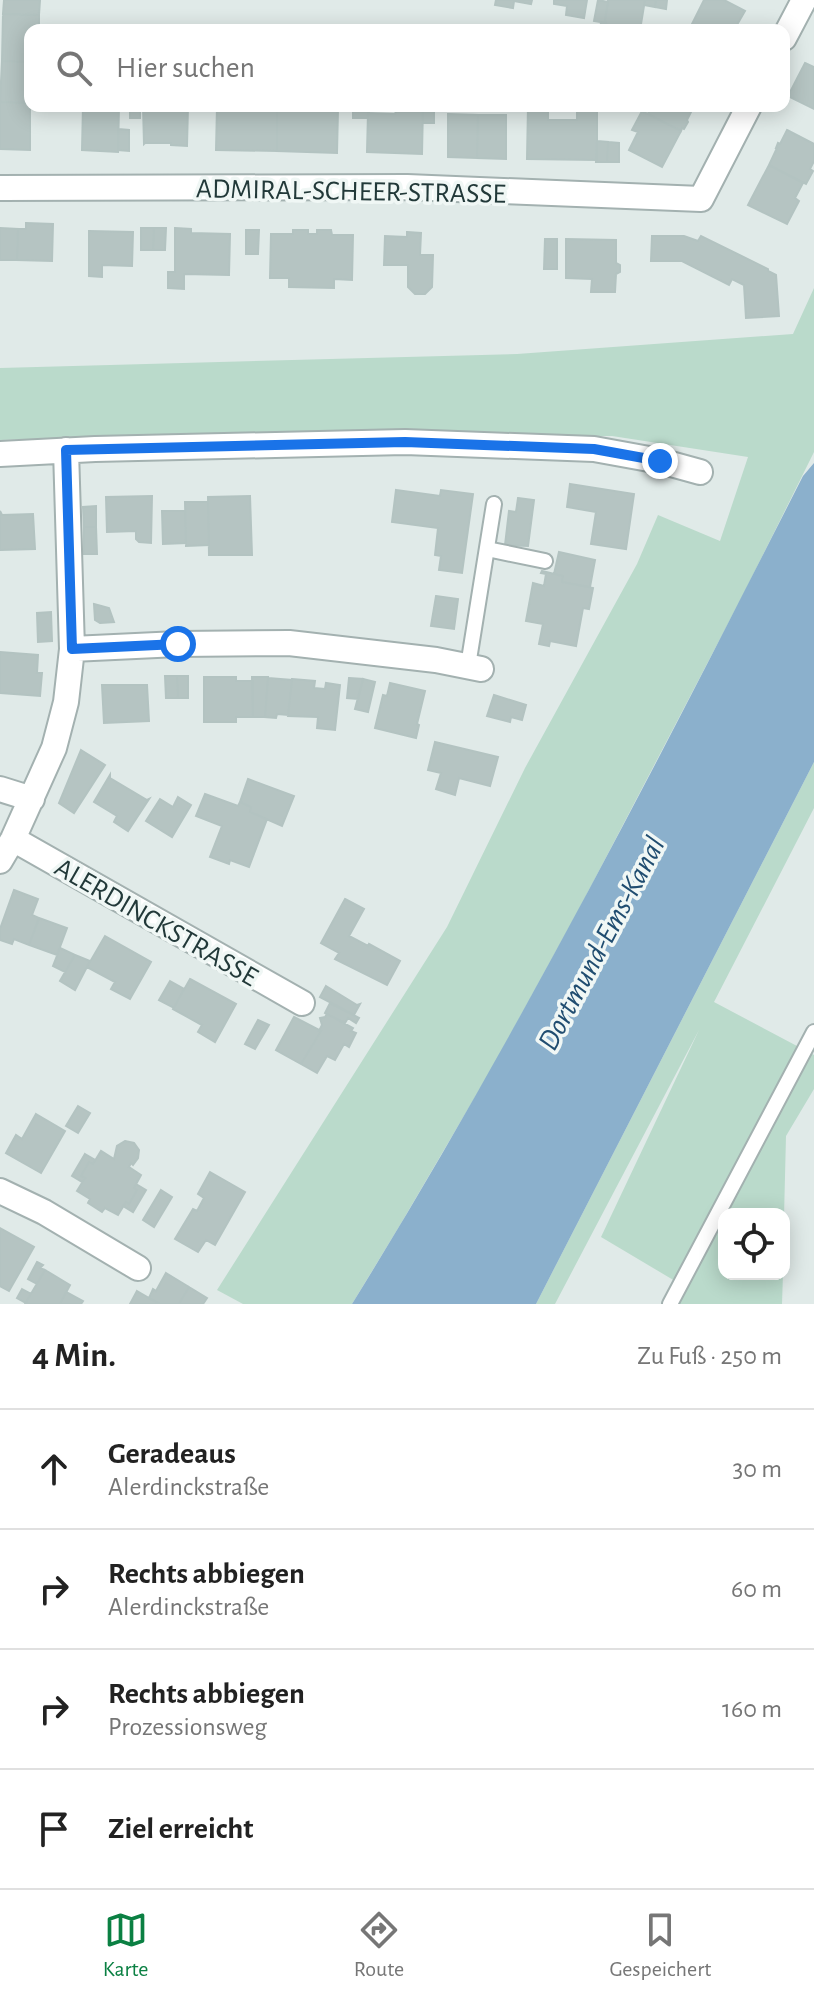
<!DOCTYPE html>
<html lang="de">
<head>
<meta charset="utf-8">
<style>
	body { margin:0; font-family:"Alegreya Sans",sans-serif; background:#f2f2f2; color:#222 }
	.controls { position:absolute; right:24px; bottom:24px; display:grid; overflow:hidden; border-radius:16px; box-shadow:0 4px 20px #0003 }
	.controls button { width:72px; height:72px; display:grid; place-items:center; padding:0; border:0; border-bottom:2px solid #e0e0e0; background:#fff; color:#222; font:40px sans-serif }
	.stop { position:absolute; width:24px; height:24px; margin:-18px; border:6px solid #1a73e8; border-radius:50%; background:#fff }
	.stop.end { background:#1a73e8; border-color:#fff; box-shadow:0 2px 8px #0008 }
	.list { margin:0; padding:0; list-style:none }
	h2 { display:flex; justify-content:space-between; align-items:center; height:104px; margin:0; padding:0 32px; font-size:34px }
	h2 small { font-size:26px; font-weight:400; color:#767676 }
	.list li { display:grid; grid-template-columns:52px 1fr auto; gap:24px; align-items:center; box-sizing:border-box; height:120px; padding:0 32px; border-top:2px solid #e0e0e0 }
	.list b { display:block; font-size:30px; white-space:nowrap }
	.list p { margin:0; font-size:26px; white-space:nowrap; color:#767676 }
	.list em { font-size:26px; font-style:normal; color:#767676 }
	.icon { flex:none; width:44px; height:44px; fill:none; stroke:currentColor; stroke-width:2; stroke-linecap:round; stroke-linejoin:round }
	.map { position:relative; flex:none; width:814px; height:1304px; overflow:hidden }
	.search { position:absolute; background:#fff; box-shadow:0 4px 20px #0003; left:24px; right:24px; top:24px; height:88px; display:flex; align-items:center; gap:20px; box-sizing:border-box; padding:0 28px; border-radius:16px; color:#767676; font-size:30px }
	.sheet { height:584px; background:#fff }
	nav { display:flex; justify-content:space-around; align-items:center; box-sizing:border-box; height:112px; border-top:2px solid #e0e0e0; background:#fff; font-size:22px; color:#767676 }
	nav a { display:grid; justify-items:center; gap:4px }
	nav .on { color:#0b8043 }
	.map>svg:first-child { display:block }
	.green { fill:#badacb }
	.water { fill:#8bb0cc }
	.building { fill:#b5c4c2; stroke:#b3c3c1; stroke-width:2 }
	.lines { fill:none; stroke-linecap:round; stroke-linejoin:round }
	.lane-casing { stroke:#a3b1b0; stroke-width:18 }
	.street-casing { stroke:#a3b1b0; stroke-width:28 }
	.lane { stroke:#fff; stroke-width:14 }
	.street { stroke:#fff; stroke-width:24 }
	.route { stroke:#1a73e8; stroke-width:10 }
	.labels { text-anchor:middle; stroke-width:7; stroke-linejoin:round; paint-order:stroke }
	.street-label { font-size:28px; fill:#223939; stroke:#f0f7f5 }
	.water-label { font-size:30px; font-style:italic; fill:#204d70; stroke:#f0f7f5 }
</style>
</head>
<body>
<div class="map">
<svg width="814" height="1304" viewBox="0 0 814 1304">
	<rect width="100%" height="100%" fill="#e0eae8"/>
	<!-- green -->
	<path class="green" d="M 814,288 L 814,452 L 744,593 L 578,911 L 492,1068 L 400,1225 L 352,1304 L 243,1304 L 217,1290 L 447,927 L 525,768 L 637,564 L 658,515 L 720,541 L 748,457 L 612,436 L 242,435 L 0,440 L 0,368 L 517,354 L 793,334 Z
		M 814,762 L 814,808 L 714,1002 L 814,1055 L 814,1089 L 786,1136 L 784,1217 L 784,1214 L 724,1214 L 724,1274 L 783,1274 L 782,1304 L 677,1304 L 675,1281 L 601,1237 L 699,1030 L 555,1304 L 536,1304 Z"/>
	<!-- water -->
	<path class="water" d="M 814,463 L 814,762 L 536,1304 L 352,1304 C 517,1037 661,756 803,476 Z"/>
	<!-- building -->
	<path class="building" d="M 4,0 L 40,0 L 39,15 L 3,14 Z
		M 496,0 L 532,0 L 531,4 L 514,1 L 513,8 L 495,5 Z
		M 554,0 L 587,0 L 584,18 L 566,15 L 567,6 L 554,4 Z
		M 598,0 L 608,2 L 605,20 L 606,23 L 594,21 Z
		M 608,0 L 645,0 L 640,30 L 600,30 L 601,22 L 606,23 L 605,20 Z
		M 645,0 L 656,0 L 655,7 L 644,5 Z
		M 656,0 L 667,0 L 666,9 L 655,7 Z
		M 704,0 L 724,0 L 745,11 L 734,30 L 689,30 Z
		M 3,14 L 39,15 L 39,30 L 30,30 L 30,62 L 2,61 Z
		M 2,61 L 30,62 L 30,103 L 0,102 Z
		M 805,63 L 814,67 L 814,109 L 788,96 Z
		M 0,102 L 30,103 L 30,150 L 0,149 Z
		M 83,106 L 119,106 L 118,152 L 82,150 Z
		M 130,106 L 140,106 L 140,118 L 130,118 Z
		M 143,106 L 188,106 L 187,146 L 171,145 L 171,143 L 145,143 L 144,144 Z
		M 353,106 L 369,106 L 368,118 L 353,118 Z
		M 398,106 L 423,106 L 422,154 L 367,152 L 368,113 L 395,114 Z
		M 423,106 L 434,106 L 434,123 L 423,123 Z
		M 528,106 L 529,110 L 548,111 L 548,120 L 577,120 L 577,111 L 596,111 L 597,107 L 597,160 L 527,159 Z
		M 652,106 L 694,106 L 687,120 L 688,122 L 684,129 L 682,128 L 681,131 L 648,114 Z
		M 217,107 L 277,108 L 277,151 L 216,150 Z
		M 277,108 L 338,109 L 337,153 L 277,151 Z
		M 642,111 L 681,131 L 662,167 L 629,150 L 638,132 L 632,130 Z
		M 448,114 L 478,115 L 477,158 L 448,157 Z
		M 478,115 L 506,115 L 506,159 L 477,158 Z
		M 118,129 L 129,130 L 129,151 L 118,150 Z
		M 787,130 L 814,144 L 814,161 L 810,169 L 813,171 L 806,184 L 769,165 L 777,148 L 776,148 L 778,143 L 780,144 Z
		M 597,141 L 608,142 L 607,162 L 596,162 Z
		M 608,142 L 619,143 L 619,162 L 607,162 Z
		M 769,165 L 803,183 L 795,198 L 799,201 L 787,224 L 748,205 Z
		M 26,223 L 53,224 L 52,261 L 17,260 L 18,229 L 26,229 Z
		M 0,228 L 18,229 L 17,260 L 0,260 Z
		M 141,228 L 154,228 L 153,250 L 141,250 Z
		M 154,228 L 166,228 L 165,250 L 153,250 Z
		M 175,228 L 191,229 L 191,233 L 230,234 L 229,275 L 184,274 L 184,289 L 168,288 L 168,272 L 175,272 Z
		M 246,230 L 259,230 L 258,254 L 246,254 Z
		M 293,230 L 308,230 L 308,234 L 317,234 L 317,230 L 331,230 L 332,235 L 353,235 L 352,280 L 334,279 L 334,288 L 289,287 L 289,278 L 270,278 L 271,234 L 293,234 Z
		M 89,231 L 133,232 L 132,266 L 102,265 L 102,277 L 89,276 Z
		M 407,232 L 421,233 L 420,255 L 433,255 L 432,287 L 425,294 L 415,294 L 408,287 L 408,265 L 384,265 L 385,236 L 407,237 Z
		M 652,236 L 684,236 L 698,241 L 701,236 L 768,269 L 768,271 L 776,275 L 779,316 L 746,318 L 744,285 L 732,279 L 729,285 L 682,261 L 651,261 Z
		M 545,239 L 557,239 L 557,269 L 544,269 Z
		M 566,239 L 616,240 L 616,263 L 620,265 L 620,272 L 616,274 L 615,292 L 591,292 L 592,279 L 566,278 Z
		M 570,484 L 634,494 L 626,549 L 591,544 L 596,512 L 567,507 Z
		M 396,490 L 440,496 L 441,490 L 473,494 L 462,573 L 439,570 L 441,556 L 435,555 L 438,528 L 392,522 Z
		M 152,496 L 151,543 L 139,542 L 136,539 L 136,531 L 107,532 L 106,497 Z
		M 250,496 L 252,555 L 209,555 L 208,497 Z
		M 518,498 L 534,500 L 528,546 L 505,545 L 509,511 L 516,512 Z
		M 185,502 L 208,502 L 209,545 L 186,546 Z
		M 96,506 L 96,527 L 84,527 L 83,507 Z
		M 0,511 L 2,515 L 33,514 L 35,549 L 0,550 Z
		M 162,511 L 185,511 L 186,543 L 163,544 Z
		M 84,527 L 96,527 L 97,554 L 84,554 Z
		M 559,552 L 595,560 L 590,587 L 562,582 L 563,576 L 554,574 Z
		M 542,571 L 563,576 L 562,582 L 593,588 L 589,609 L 583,608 L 576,646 L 550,641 L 549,646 L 539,644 L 543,624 L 526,621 L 533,583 L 544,586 L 546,574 L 541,573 Z
		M 436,596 L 458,599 L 454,629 L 431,626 Z
		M 94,604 L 109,608 L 114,622 L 100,623 L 95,620 Z
		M 51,612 L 52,641 L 38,642 L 37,613 Z
		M 0,652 L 38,655 L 37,673 L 42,673 L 40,696 L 0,693 Z
		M 165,676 L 177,676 L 178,698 L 166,698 Z
		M 177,676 L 188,676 L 188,698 L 178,698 Z
		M 204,677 L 236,677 L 236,681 L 253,681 L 253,717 L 236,717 L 236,722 L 204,722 Z
		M 252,677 L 268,677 L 265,717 L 253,717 Z
		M 268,678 L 292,680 L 288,715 L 277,714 L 276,718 L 265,717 Z
		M 349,678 L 363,679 L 358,699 L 347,698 Z
		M 292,679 L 315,681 L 314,688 L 325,689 L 326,683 L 340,685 L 335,730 L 317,728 L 318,717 L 288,716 Z
		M 363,679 L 375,682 L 368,712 L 355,709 Z
		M 390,683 L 425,691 L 417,724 L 419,725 L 416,738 L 375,728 L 383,695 L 387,696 Z
		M 102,685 L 147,685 L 149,721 L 104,723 Z
		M 494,695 L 526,705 L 522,720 L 511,717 L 510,722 L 487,716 Z
		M 435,742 L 498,757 L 490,786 L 459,778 L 455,795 L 436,789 L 441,773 L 428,770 Z
		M 81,750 L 105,765 L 74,813 L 59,803 Z
		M 110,775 L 110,778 L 147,800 L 149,799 L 128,831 L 114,822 L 117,816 L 94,802 Z
		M 248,779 L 294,796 L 282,826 L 250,812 L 251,807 L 240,802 Z
		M 205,794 L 238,806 L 240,802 L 251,807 L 250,812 L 267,819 L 249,867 L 230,860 L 229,864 L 210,857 L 222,826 L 196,816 Z
		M 178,797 L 191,805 L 172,837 L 146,821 L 160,799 L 173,807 Z
		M 14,890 L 38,899 L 32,915 L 39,918 L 29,945 L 14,939 L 12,944 L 0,940 L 0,929 Z
		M 345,899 L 364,909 L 349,936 L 368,946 L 369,944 L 400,961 L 387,985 L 335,959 L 339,953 L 321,943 Z
		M 39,918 L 67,928 L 57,955 L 29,945 Z
		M 105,936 L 151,962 L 130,999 L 111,989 L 115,982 L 87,967 Z
		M 60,948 L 75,955 L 65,972 L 53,966 Z
		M 75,955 L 90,961 L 75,990 L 60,981 Z
		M 190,979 L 236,1004 L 215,1042 L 198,1032 L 202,1025 L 173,1009 Z
		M 170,981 L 184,989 L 174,1008 L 159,1000 Z
		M 326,986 L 357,1005 L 360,1004 L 354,1015 L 320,997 Z
		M 330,1003 L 359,1018 L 356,1023 L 348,1018 L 345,1023 L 325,1013 Z
		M 327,1014 L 353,1028 L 351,1031 L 356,1033 L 349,1047 L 344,1044 L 335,1060 L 327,1056 L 317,1073 L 301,1064 L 321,1031 L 319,1031 L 322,1025 L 320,1018 L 325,1017 Z
		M 294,1017 L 321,1031 L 301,1064 L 276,1050 Z
		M 258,1020 L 269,1025 L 255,1049 L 245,1044 Z
		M 78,1106 L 90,1113 L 78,1133 L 66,1126 Z
		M 36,1114 L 65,1131 L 41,1173 L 6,1153 L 16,1135 L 22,1139 Z
		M 125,1141 L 134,1143 L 139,1150 L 138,1158 L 133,1165 L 131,1163 L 129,1167 L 141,1175 L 134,1188 L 137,1190 L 129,1204 L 126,1202 L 118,1215 L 105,1208 L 102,1212 L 88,1203 L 90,1199 L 77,1191 L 85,1178 L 81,1176 L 89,1162 L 93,1164 L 101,1151 L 114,1159 L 117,1146 Z
		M 85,1154 L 95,1160 L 93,1164 L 89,1162 L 81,1176 L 85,1178 L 82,1182 L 72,1176 Z
		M 210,1172 L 245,1192 L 215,1245 L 206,1240 L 198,1252 L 175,1239 L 193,1209 L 197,1211 L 204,1198 L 198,1194 Z
		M 136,1184 L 146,1190 L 133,1212 L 123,1206 L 126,1202 L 129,1204 L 137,1190 L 134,1188 Z
		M 161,1190 L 172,1197 L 154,1227 L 143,1220 Z
		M 0,1228 L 34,1247 L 9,1291 L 0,1286 Z
		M 37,1262 L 43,1265 L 40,1268 L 45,1270 L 37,1284 L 28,1279 Z
		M 45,1270 L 70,1285 L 60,1304 L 25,1304 Z
		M 166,1273 L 189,1287 L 179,1304 L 160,1304 L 149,1298 L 153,1289 L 156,1291 Z
		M 189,1287 L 207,1298 L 203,1304 L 179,1304 Z
		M 22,1289 L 31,1294 L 26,1303 L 17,1298 Z
		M 137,1291 L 149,1298 L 160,1304 L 130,1304 Z
		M 66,1292 L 83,1301 L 81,1304 L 60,1304 Z"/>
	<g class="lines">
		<defs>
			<path id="lane" d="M 487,549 L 545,561
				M 468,666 L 494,504
				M 670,1304 L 814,1032"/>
			<path id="street" d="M 784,38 L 804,0
				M 0,188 L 407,187 L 701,199 L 749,106
				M 0,454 L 95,449 L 405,442 L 594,449 L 660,461 L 700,472
				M 72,649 L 178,644 L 289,643 L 436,660 L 481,669
				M 0,789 L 32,799
				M 13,839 L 302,1003
				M 0,861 L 13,839 L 54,748 L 66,702 L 72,649 L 66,450
				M 0,1191 L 44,1212 L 138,1268"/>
		</defs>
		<!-- lane casing -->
		<use href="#lane" class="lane-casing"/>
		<!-- street casing -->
		<use href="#street" class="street-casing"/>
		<!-- lane -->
		<use href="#lane" class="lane"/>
		<!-- street -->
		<use href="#street" class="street"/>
	</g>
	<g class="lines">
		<!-- route -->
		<path class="route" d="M 178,644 L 72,649 L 66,450 L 405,442 L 594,449 L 660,461"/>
	</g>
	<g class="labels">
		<!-- street labels -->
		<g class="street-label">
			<text transform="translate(351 190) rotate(1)" y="10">ADMIRAL-SCHEER-STRASSE</text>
			<text transform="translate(157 921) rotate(30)" y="10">ALERDINCKSTRASSE</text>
		</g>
		<!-- water labels -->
		<g class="water-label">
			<text transform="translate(601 943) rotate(-62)" y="10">Dortmund-Ems-Kanal</text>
		</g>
	</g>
</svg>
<div class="controls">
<button><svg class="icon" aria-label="locate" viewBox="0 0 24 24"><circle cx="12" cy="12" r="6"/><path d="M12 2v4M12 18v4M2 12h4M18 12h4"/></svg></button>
</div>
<div class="stop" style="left:178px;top:644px"></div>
<div class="stop end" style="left:660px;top:461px"></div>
<div class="search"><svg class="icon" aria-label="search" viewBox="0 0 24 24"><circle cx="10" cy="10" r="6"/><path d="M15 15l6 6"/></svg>Hier suchen</div>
</div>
<section class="sheet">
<h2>4 Min.<small>Zu Fuß · 250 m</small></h2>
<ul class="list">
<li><svg class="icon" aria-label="ahead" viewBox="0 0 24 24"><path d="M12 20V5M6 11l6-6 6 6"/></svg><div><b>Geradeaus</b><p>Alerdinckstraße</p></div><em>30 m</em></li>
<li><svg class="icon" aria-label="right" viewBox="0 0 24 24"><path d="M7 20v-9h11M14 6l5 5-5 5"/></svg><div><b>Rechts abbiegen</b><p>Alerdinckstraße</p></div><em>60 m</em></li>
<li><svg class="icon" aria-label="right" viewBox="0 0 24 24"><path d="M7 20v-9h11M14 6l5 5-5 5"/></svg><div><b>Rechts abbiegen</b><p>Prozessionsweg</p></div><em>160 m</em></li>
<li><svg class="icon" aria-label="arrive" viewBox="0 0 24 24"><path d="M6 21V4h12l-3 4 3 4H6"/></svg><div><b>Ziel erreicht</b></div></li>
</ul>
</section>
<nav>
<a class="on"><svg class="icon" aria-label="map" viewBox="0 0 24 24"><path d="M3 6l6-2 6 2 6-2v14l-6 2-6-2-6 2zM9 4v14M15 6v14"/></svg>Karte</a>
<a><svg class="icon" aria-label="directions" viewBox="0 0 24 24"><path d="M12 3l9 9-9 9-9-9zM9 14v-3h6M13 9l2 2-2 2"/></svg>Route</a>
<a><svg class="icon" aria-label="saved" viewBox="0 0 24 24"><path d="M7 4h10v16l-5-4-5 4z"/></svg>Gespeichert</a>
</nav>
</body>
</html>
